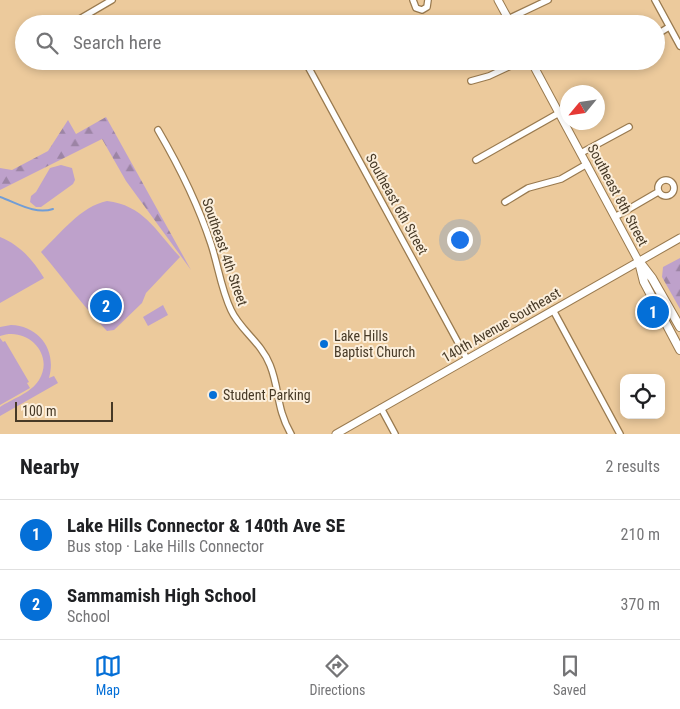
<!DOCTYPE html>
<html lang="en">
<head>
<meta charset="utf-8">
<style>
  :root { --surface:#fff; --page:#f6f6f6; --text:#202124; --muted:#757577; --line:#e0e0e0; --accent:#046fd7 }
  body { margin:0; font-family:"Roboto Condensed",sans-serif; background:var(--page); color:var(--text) }
  .controls { position:absolute; right:15px; bottom:15px; display:grid; overflow:hidden; border-radius:10px; box-shadow:0 2px 8px #0003 }
  .controls button { width:45px; height:45px; display:grid; place-items:center; padding:0; border:0; border-bottom:1px solid var(--line); background:var(--surface); color:var(--text); font:25px sans-serif }
  .compass { position:absolute; left:560px; top:85px; width:45px; height:45px; border-radius:50%; background:var(--surface); box-shadow:0 2px 8px #0003; rotate:241deg }
  .scale { position:absolute; left:15px; bottom:12px; width:98px; box-sizing:border-box; padding-left:5px; border:2px solid #463926; border-top:0; font-size:14px; line-height:18px; white-space:nowrap; color:#463926; -webkit-text-stroke:4px #fcefdc; paint-order:stroke }
  .you { position:absolute; left:459px; top:239px; width:18px; height:18px; margin:-12px; border:4px solid #fff; border-radius:50%; background:#1a73e8; box-shadow:0 0 0 8px #1a73e833 }
  .badge { display:grid; place-items:center; width:32px; height:32px; border-radius:50%; background:var(--accent); color:#fff; font-size:16px; font-weight:700 }
  .pin { position:absolute; translate:-50% -50%; border:2px solid #fff; box-shadow:0 1px 5px #0006 }
  .list { margin:0; padding:0; list-style:none }
  h2 { display:flex; justify-content:space-between; align-items:center; height:65px; margin:0; padding:0 20px; font-size:21px }
  h2 small { font-size:16px; font-weight:400; color:var(--muted) }
  .list li { display:grid; grid-template-columns:32px 1fr auto; gap:15px; align-items:center; box-sizing:border-box; height:70px; padding:0 20px; border-top:1px solid var(--line) }
  .list b { display:block; font-size:19px; white-space:nowrap }
  .list p { margin:0; font-size:16px; white-space:nowrap; color:var(--muted) }
  .list em { font-size:16px; font-style:normal; color:var(--muted) }
  .icon { flex:none; width:28px; height:28px; fill:none; stroke:currentColor; stroke-width:2; stroke-linecap:round; stroke-linejoin:round }
  .map { position:relative; flex:none; width:680px; height:434px; overflow:hidden }
  .search { position:absolute; background:var(--surface); box-shadow:0 2px 8px #0003; left:15px; right:15px; top:15px; height:55px; display:flex; align-items:center; gap:12px; box-sizing:border-box; padding:0 18px; border-radius:28px; color:var(--muted); font-size:19px }
  .sheet { height:205px; background:var(--surface) }
  nav { display:flex; justify-content:space-around; align-items:center; box-sizing:border-box; height:70px; border-top:1px solid var(--line); background:var(--surface); font-size:14px; color:var(--muted) }
  nav a { display:grid; justify-items:center; gap:2px }
  nav .on { color:var(--accent) }
  .map>svg:first-child { display:block }
</style>
</head>
<body>
<div class="map">
<svg width="680" height="434" viewBox="0 0 680 434">
  <defs>
    <pattern id="forest-firs" width="22" height="20" patternUnits="userSpaceOnUse" patternTransform="scale(1.25)"><rect width="22" height="20" fill="#bea1cb"/><path d="M5 1l3.5 6h-7zM16 11l3.5 6h-7z" fill="#9c84a5"/></pattern>
  </defs>
  <rect width="100%" height="100%" fill="#ecca9c"/>
  <path fill="#bea1cb" d="M61,165L72,168L75,180L73,184L41,207H36L30,202L31,196L36,192L50,168Z
    M107,201C143,205 156,231 180,257L146,293L142,303L114,330L107,331C83,306 63,278 41,252C60,234 81,206 107,201Z
    M0,237C20,245 33,260 44,278L0,303Z
    M163,305L168,315L148,326L143,317Z
    M11,325C39,326 57,350 49,378L54,376L58,383L0,416V407C12,399 31,393 39,380C55,354 27,326 0,336V327Z
    M0,338L3,342L5,341L29,382L27,383L30,388L0,405Z"/>
  <path fill="url(#forest-firs)" d="M106,117L191,270L126,181L102,139L0,190V168L12,170L48,151L68,120L76,134Z
    M680,258V309L662,277L663,267Z"/>
  <g fill="none" stroke-linecap="round" stroke-linejoin="round">
    <path stroke="#719dd6" stroke-width="2" d="M0,197C17,203 35,215 53,209"/>
    <g stroke="#997a4f" stroke-width="8">
      <path id="minor" d="M413,0L416,8L422,10L427,7L428,0
        M655,0L680,46
        M508,19L548,0
        M71,24L112,0
        M656,35L669,27
        M305,61L467,359
        M471,81L489,76L521,61
        M158,130C179,166 198,204 211,244C218,265 221,289 231,310C240,330 261,342 270,365C280,390 276,408 291,434
        M581,153L629,127
        M476,160L559,113
        M658 188a8 8 0 1 1 16 0a8 8 0 1 1-16 0Z
        M505,202L528,188L561,179L587,164
        M615,217L658,192
        M553,310L620,434
        M381,408L395,434"/>
    </g>
    <g stroke="#997a4f" stroke-width="9">
      <path id="tertiary" d="M498,0L511,24
        M531,61L639,262
        M336,434L680,238"/>
    </g>
    <g stroke="#997a4f" stroke-width="10">
      <path id="secondary" d="M639,262L644,282L680,350
        M642,265L652,278L680,327"/>
    </g>
    <use href="#minor" stroke="#fff" stroke-width="5.5"/>
    <use href="#tertiary" stroke="#fff" stroke-width="7"/>
    <use href="#secondary" stroke="#fff" stroke-width="8"/>
  </g>
  <g fill="#046fd7" stroke="#fcefdc" stroke-width="2">
    <circle cx="324" cy="344" r="5"/>
    <circle cx="213" cy="395" r="5"/>
  </g>
  <g text-anchor="middle" dominant-baseline="central" stroke-width="4" stroke-linejoin="round" paint-order="stroke">
    <g font-size="14" fill="#463926" stroke="#fcefdc">
      <text transform="translate(618 195) rotate(62)">Southeast 8th Street</text>
      <text transform="translate(397 204) rotate(61)">Southeast 6th Street</text>
      <text transform="translate(225 252) rotate(71)">Southeast 4th Street</text>
      <text transform="translate(501 325) rotate(-30)">140th Avenue Southeast</text>
    </g>
    <g font-size="14" fill="#463926" stroke="#fcefdc" text-anchor="start">
      <text x="334" y="336">Lake Hills<tspan x="334" dy="16">Baptist Church</tspan></text>
      <text x="223" y="395">Student Parking</text>
    </g>
  </g>
</svg>
<div class="controls">
<button><svg class="icon" aria-label="locate" viewBox="0 0 24 24"><circle cx="12" cy="12" r="6"/><path d="M12 2v4M12 18v4M2 12h4M18 12h4"/></svg></button>
</div>
<svg class="compass" viewBox="-18 -18 36 36"><path d="M0-13l5 13h-10z" fill="#e53935"/><path d="M0 13l5-13h-10z" fill="#757577"/></svg>
<div class="scale">100 m</div>
<div class="you"></div>
<div class="pin badge" style="left:653px;top:312px">1</div>
<div class="pin badge" style="left:106px;top:306px">2</div>
<div class="search"><svg class="icon" aria-label="search" viewBox="0 0 24 24"><circle cx="10" cy="10" r="6"/><path d="M15 15l6 6"/></svg>Search here</div>
</div>
<section class="sheet">
<h2>Nearby<small>2 results</small></h2>
<ul class="list">
<li><span class="badge">1</span><div><b>Lake Hills Connector &amp; 140th Ave SE</b><p>Bus stop · Lake Hills Connector</p></div><em>210 m</em></li>
<li><span class="badge">2</span><div><b>Sammamish High School</b><p>School</p></div><em>370 m</em></li>
</ul>
</section>
<nav>
<a class="on"><svg class="icon" aria-label="map" viewBox="0 0 24 24"><path d="M3 6l6-2 6 2 6-2v14l-6 2-6-2-6 2zM9 4v14M15 6v14"/></svg>Map</a>
<a><svg class="icon" aria-label="directions" viewBox="0 0 24 24"><path d="M12 3l9 9-9 9-9-9zM9 14v-3h6M13 9l2 2-2 2"/></svg>Directions</a>
<a><svg class="icon" aria-label="saved" viewBox="0 0 24 24"><path d="M7 4h10v16l-5-4-5 4z"/></svg>Saved</a>
</nav>
</body>
</html>
